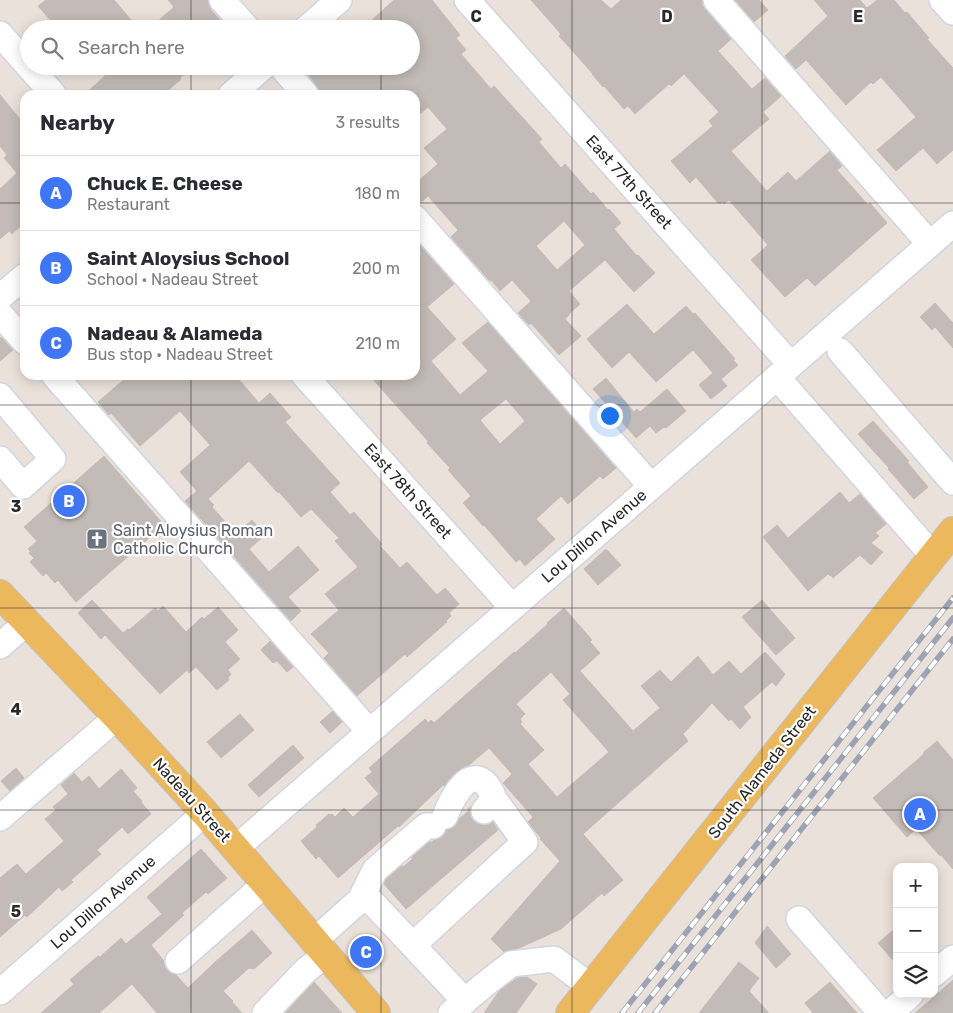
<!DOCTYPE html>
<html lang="en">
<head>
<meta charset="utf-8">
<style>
  :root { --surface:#fff; --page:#f2f2f3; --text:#2b2b33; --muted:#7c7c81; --line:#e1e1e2; --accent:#3e76f3 }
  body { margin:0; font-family:Rubik,sans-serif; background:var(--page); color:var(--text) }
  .controls { position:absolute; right:15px; bottom:15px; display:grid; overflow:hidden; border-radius:10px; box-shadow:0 2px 12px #0003 }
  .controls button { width:45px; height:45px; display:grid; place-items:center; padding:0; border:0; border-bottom:1px solid var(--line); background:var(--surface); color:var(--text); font:25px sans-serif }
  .you { position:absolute; left:609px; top:415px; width:18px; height:18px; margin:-12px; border:4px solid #fff; border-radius:50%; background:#1a73e8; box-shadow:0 0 0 8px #1a73e833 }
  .badge { display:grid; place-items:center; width:32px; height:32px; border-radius:50%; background:var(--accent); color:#fff; font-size:16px; font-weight:700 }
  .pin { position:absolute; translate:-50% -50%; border:2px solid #fff; box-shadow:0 1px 5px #0006 }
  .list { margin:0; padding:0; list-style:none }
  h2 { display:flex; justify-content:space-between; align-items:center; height:65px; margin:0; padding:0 20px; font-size:21px }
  h2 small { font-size:16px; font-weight:400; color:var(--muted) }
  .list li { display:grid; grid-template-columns:32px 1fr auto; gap:15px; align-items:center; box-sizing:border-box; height:75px; padding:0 20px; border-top:1px solid var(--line) }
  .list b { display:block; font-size:19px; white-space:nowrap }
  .list p { margin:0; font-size:16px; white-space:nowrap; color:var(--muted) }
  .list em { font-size:16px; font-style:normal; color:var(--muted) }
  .icon { flex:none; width:28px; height:28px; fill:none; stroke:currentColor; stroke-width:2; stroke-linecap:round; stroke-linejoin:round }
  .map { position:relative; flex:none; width:953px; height:1013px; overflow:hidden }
  .search { position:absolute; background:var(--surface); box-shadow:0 2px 12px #0003; left:20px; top:20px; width:400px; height:55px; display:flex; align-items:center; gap:12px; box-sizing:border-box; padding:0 18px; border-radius:28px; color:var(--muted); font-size:19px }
  .panel { position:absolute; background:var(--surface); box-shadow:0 2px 12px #0003; left:20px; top:90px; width:400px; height:290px; border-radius:15px }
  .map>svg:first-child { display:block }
</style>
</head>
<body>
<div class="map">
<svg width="953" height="1013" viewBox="0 0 953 1013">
  <rect width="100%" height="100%" fill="#eae1da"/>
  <path fill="#c2bbb7" stroke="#c5bdb4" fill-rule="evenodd" d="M46,0H114L139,29H58L38,6Z
    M168,0H208V3L211,10L228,29H149L174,7Z
    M394,0H432L460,35L456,38L466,50L461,54L491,89L494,86L542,139L539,142L561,168L565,164L591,194L593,192L608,210L609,209L621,223L614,229L637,256L638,255L655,273L634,292L605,260L569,291L580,304L569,314V315L565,319L581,336L559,355L531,323L529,325L518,313L531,301L512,280L500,291L491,280L490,281L451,237L458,230L428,196L419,204H415V184L438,164L424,148L447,129L428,107L415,118V95H320V92L317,86L302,66H411V29H362ZM564,221L585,245L557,270L536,246Z
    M531,0H601L611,9L621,0H702V3L705,9L731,39L718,51L752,89L765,78L781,96L763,112L769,119L731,151L767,191L788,172L796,181L830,151L842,166L837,170L868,205L870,203L887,223L815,286L807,278L785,297L751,260L768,245L729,200L724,204L722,202L720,204L719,202L718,203L696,177L690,183L671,161L713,126L709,121L719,112L684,74L671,86L669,84L635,114L628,106L624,109L604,86L603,87L592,74H593L559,36L561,34Z
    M735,0H759L768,10L754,22Z
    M814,0H860L867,8L877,0H894L905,13L907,12L929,38L927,39L953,68V150L937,164L923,148L896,171L877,150L916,117L881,77L873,84L871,82L846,105L806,60L796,69L787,59L785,56L828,16Z
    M98,66H193L180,78L181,79L163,95H84L106,75Z
    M0,95L25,125V222L12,234L9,231L0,239V189L17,173L4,158L7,155L0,146Z
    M415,240L454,284L427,307L456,339L431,361L460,395L488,371L462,343L488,322L616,468L603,479L600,476L568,504L561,496L536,519L555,539L525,566L520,559L516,562L484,525L483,526L463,503L471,496L448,470L450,468L427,443L428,441L369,375H415ZM506,399L525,421L500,444L480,420Z
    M935,303L953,323V348L935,327L932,330L920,317Z
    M627,304L654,334L686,306L693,314L695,313L735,359L733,360L738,365L721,379L727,386L711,399L699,385L713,373L693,350L656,382L629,352L612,368L587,339Z
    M1,337L13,350L0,361V338Z
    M129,375H235L259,403L270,393L291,417L285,422L340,483L330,492L350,515L354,512L382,544L380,546L400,568L407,562L437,595L445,588L459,604L449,613L451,616L446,621L447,622L407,657L405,654L357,696L324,658L329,653L311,634L339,610L325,594L358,567L335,541L339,538L311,509L301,517L279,492L278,493L249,461L208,499L214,505L212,507L236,534L252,520L265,535L249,549L269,572L298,546L319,570L288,597L301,611L291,621L185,501L197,491L180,472L210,445L180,411L140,446L111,413L109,415L98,402Z
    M606,378L634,412L637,409L640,412L667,389L686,411L666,428L664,427L656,433L650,426L636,438L593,389Z
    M873,421L909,461L907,462L928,487L914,499L888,469L889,468L858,434Z
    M104,456L164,525L76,602L58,580L55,583L46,573L43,576L30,562L34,558L29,553L31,552L28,549L37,541L24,527Z
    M840,492L849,503L860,494L886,524L875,533L879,536L871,543L883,552L871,565L860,555L833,578L831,575L830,576L828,574L808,591L763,537L777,525L788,538Z
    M606,549L621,565L598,585L584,569Z
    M92,600L123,633L128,629L129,630L155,608L158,611L163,606L186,632L202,617L204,619L218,607L238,630L225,642L240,659L228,670L231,674L228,678L229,680L217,690L196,667L189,673L187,670L160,694L105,635L101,639L78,613Z
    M762,600L795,638L776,655L742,617Z
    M564,608L592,640L590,642L600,653L580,671L633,731L660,708L641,686L660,670L671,682L698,656L713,675L729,661L741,674L765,652L785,674L776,686L772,682L743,707L751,717L740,729L731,719L729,721L712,703L683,734L688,741L583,834L623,880L604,896L602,893L561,929L517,949L504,952L491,939L560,861L540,839L541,838L528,822L533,817L503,783L512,774L489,748L469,765L464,767L455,773L444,786L443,785L399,827L398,826L338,878L319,856L316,859L301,841L317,827L316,825L329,814L331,815L332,814L335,817L344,808L353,817L379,794L365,778L372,772L369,768L425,719L428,723L431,720L434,723L514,652L515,653L548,624L547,623ZM551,672L570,694L563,700L609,752L557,797L528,764L544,750L520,724L522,722L520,719L525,714L516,704Z
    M270,641L293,667L287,672L277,661L273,663L261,650Z
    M333,711L342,722L330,733L320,722Z
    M240,714L254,730L221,758L207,742Z
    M937,741L953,760V869L941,855L940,856L916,829L907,837L873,798L924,754L923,753Z
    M293,745L304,758L259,797L248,785Z
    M16,768L24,778L10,791L1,781Z
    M121,769L137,788L133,791L142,801L141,802L151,814L128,834L122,827L97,850L101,854L71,880L73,882L62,891L59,887L27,917L25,915L0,937V878L17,864L26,874L64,841L45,819L56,810L53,807L68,794L61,785L74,773L82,782L89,776L99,789Z
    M470,810L471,816L475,822L482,825H488L493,822L498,830L406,909L384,884L385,883L434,840L441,838L445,834L446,830L454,827L460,818Z
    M201,849L227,878L208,894L206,892L182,913L184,915L151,945L164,961V964L167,970L173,974L176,975L188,988L214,963L252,930L272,953L254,969L249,968L223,991L233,1001L232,1002L242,1013H157L132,984L99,1013H41L74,984L70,980L98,956L100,957L121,938L126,944L162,914L147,897Z
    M767,926L791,954L776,968L755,943Z
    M897,927V965L878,943Z
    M739,962L759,978L749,991L769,1013H699Z
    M527,977L537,984L516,1013H484L500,990L517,978Z
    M953,980V1013H915L936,995Z
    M314,982L342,1013H285Z
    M830,982L857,1013H813L805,1003Z"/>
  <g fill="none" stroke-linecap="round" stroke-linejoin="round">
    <path stroke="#c3bcb6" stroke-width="25" stroke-dasharray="25 12" stroke-linecap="butt" d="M391,891L484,811"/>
    <g stroke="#cfd5e1" stroke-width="28">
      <path id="minor" d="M222,0L248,29
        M467,0L790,364
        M716,0L930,244
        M942,0L953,12
        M306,29L339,0
        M0,34L54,95
        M281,66L306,95
        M231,95L264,66
        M415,218L651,486
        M0,297L25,276
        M0,314L25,342
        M840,351L953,482
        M54,375L369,731
        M304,375L512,607
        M777,377L933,556
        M0,396L53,459L23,486L0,459
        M0,646L27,622
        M445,816C450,803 466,768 484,782C489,787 492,792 494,799L484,811
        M0,818L117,717
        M236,848L953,224
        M360,900L375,870L426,826H433
        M799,919L881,1013
        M314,941L360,900L372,902L465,1001
        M413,945L525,842L494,799
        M178,961L265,884
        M934,974L953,958
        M0,992L205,813
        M265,1013L306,970L326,955
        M451,1013L484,985L511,964L554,959L591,987
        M890,1013L911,994"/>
    </g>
    <g stroke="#c3c3c3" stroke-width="30">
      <path id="major" d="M0,594L117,717L205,813L376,1013
        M570,1013L953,531"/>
    </g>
    <use href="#minor" stroke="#fff" stroke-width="25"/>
    <use href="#major" stroke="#ebb85e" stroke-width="28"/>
    <g stroke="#9da3b2" stroke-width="5.5">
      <path id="rail" d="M622,1013L953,598
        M638,1013L953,618
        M655,1013L953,639"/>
    </g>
    <use href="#rail" stroke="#fff" stroke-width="4" stroke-dasharray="11" stroke-linecap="butt"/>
  </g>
  <path fill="none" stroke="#282828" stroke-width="1" stroke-opacity="0.55" d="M191,0V29M381,0V29M572,0V1013M762,0V1013M191,66V95M381,66V95M0,203H25M415,203H953M191,375V1013M381,375V1013M0,405H953M0,608H953M0,810H953"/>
  <defs>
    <g id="church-square" transform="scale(1.125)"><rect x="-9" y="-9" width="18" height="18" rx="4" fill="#6b7280" stroke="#fff"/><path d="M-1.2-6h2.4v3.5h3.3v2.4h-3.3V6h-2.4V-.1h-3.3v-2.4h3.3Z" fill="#fff"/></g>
  </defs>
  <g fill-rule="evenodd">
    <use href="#church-square" x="97" y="539"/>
  </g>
  <g text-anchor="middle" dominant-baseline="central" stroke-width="4.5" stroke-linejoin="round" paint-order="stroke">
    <g font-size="16" fill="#282828" stroke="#fff">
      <text transform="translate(629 182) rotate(48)">East 77th Street</text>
      <text transform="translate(408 491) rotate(48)">East 78th Street</text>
      <text transform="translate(594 536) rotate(-41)">Lou Dillon Avenue</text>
      <text transform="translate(762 772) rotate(-52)">South Alameda Street</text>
      <text transform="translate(192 800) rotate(48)">Nadeau Street</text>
      <text transform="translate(103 902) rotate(-41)">Lou Dillon Avenue</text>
    </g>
    <g font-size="16" fill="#5b616d" stroke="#fff" text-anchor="start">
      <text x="113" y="530">Saint Aloysius Roman<tspan x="113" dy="18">Catholic Church</tspan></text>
    </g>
  </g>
  <g font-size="16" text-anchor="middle" font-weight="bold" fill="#282828" stroke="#fff" stroke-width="4.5" stroke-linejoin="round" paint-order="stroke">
    <text x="476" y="22">C</text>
    <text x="667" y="22">D</text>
    <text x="858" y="22">E</text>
    <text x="16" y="512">3</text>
    <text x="16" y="715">4</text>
    <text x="16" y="917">5</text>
  </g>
</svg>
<div class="controls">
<button>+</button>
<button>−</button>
<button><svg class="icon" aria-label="layers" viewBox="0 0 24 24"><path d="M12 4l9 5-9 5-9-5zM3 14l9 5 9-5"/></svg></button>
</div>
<div class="you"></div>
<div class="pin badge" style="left:920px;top:814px">A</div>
<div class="pin badge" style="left:69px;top:501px">B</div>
<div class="pin badge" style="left:366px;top:952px">C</div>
<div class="search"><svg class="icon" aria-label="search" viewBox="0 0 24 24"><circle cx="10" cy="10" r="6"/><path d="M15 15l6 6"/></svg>Search here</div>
<section class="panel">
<h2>Nearby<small>3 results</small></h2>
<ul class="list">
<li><span class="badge">A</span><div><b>Chuck E. Cheese</b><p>Restaurant</p></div><em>180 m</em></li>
<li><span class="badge">B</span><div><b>Saint Aloysius School</b><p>School · Nadeau Street</p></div><em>200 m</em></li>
<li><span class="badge">C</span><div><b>Nadeau &amp; Alameda</b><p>Bus stop · Nadeau Street</p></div><em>210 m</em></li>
</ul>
</section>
</div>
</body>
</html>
